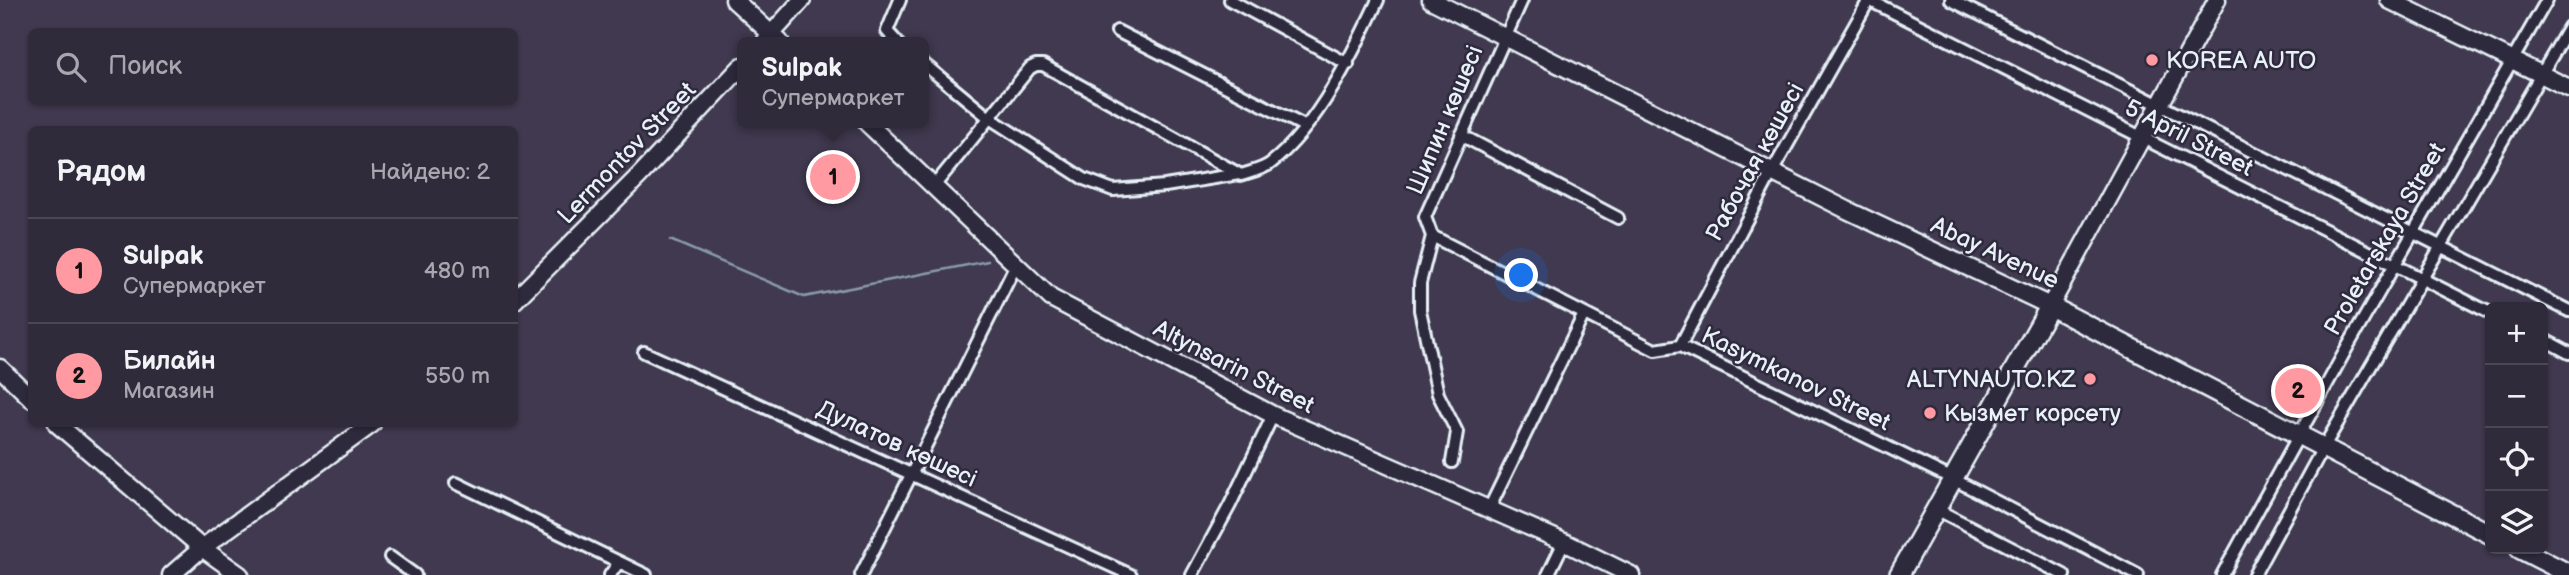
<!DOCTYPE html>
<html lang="ru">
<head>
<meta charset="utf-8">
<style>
  :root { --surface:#302b3b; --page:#383342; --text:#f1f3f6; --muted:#a8a7af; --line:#4b4755; --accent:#ff9aa2 }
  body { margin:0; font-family:"Balsamiq Sans",sans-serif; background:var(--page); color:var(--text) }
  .controls { position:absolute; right:21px; bottom:21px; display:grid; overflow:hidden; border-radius:10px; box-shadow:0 2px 5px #0004 }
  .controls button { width:63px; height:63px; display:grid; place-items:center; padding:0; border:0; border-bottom:2px solid var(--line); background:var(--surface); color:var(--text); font:35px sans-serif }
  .you { position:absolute; left:1522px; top:276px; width:24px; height:24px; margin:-18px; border:5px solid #fff; border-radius:50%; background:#1a73e8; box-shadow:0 0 0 10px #1a73e833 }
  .badge { display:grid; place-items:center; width:46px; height:46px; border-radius:50%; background:var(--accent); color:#111; font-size:23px; font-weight:700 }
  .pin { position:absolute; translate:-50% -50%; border:4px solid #fff; box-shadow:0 2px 7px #0006 }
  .popup { position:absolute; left:737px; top:37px; width:192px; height:91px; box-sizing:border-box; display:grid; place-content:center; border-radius:10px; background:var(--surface); filter:drop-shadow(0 2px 5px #0005); font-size:23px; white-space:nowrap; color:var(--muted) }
  .popup b { font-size:26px; color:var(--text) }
  .popup::after { content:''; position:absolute; left:50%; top:100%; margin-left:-14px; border:14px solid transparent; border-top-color:var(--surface) }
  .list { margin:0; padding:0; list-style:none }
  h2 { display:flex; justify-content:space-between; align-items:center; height:91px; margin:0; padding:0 28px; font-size:30px }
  h2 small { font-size:23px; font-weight:400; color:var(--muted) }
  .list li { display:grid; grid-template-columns:46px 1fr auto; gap:21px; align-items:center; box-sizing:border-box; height:105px; padding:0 28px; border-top:2px solid var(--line) }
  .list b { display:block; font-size:26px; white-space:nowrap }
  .list p { margin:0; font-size:23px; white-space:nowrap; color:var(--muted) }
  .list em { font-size:23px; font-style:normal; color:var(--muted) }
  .icon { flex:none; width:38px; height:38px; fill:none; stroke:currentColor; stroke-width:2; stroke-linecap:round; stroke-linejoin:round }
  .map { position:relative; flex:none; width:2569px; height:575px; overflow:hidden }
  .search { position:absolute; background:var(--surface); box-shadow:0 2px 5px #0004; left:28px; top:28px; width:490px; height:77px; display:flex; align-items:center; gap:18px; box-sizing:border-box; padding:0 24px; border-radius:10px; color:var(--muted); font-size:26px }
  .panel { position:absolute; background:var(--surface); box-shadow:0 2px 5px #0004; left:28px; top:126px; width:490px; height:301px; border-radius:10px }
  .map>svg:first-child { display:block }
</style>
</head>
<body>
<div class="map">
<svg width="2569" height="575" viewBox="0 0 2569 575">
  <rect width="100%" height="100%" fill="#40394f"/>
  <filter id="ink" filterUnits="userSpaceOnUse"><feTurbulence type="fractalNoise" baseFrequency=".0143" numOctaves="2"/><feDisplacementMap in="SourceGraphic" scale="14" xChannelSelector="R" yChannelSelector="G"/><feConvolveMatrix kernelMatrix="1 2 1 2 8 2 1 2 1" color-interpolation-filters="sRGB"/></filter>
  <g filter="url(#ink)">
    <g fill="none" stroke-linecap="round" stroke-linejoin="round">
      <path stroke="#8a9bab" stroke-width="2.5" d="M670,240L804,297L988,261"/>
      <g stroke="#e8f1f8" stroke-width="16">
        <path id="street" d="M1230,0L1348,64
          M1869,0L2490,313
          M1951,0L2569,311
          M1117,31L1306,127
          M897,42L887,31L900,0
          M924,64L988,117L1084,179L1113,190L1165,186L1239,174
          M1461,135L1618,218
          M934,186L1030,68L1036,65H1043L1241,175C1250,172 1264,169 1271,163C1318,126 1353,53 1378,0
          M1432,236L1655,350L1680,346L1953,479L2138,575
          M2543,339L2569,353
          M1680,346L1772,172L1869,0
          M644,352L1131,575
          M1452,462L1457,432L1438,394L1420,310V283L1432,236L1425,217L1522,0
          M456,483L646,575
          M1489,509L1584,314
          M1936,509L2064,575
          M390,557L415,575
          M610,575L619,562
          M861,575L1016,265
          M1192,575L1230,505L1273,415
          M1548,575L1564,542
          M2222,575L2348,346L2547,0
          M2254,575L2323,448L2569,27"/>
      </g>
      <g stroke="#e8f1f8" stroke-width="21">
        <path id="secondary" d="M734,0L780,42
          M1431,0L1847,210L2050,306L2217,0
          M2389,0L2569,88
          M766,40L802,0
          M867,123L1051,298L1273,415L1564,542L1631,575
          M514,301L639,176L742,66
          M0,368L32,399
          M57,424L202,548L240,575
          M171,575L202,548L372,424"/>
      </g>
      <g stroke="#e8f1f8" stroke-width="23">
        <path id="primary" d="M2520,549L2569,574
          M1899,575L2050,306L2490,534"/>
      </g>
      <use href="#street" stroke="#2f2a3d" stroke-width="10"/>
      <use href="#secondary" stroke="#2f2a3d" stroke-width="16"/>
      <use href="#primary" stroke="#2f2a3d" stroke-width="18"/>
    </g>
  </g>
  <g fill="#ff9aa2" stroke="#2f2a3d" stroke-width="2.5">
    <circle cx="2152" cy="60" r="7"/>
    <circle cx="2090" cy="379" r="7"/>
    <circle cx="1930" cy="413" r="7"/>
  </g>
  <g text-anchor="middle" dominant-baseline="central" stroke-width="5" stroke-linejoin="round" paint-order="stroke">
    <g font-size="24" fill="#e8f1f8" stroke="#2f2a3d" text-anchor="start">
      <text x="2166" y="60">KOREA AUTO</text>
      <text x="2076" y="379" text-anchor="end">ALTYNAUTO.KZ</text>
      <text x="1944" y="413">Кызмет корсету</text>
    </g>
    <g font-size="24" fill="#e8f1f8" stroke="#2f2a3d">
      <text transform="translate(1445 120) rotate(-67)">Шипин көшесі</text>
      <text transform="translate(2189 138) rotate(27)">5 April Street</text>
      <text transform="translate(627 153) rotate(-46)">Lermontov Street</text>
      <text transform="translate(1755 162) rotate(-61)">Рабочая көшесі</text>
      <text transform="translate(2385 239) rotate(-60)">Proletarskaya Street</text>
      <text transform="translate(1995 253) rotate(25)">Abay Avenue</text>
      <text transform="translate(1234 367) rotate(27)">Altynsarin Street</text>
      <text transform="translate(1796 379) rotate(26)">Kasymkanov Street</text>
      <text transform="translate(897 444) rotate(25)">Дулатов көшесі</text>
    </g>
  </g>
</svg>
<div class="controls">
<button>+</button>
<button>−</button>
<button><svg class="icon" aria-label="locate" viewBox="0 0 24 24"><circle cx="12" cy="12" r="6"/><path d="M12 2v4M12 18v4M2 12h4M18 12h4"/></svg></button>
<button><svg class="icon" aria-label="layers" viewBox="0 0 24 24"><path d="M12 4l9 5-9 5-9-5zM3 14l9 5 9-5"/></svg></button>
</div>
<div class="you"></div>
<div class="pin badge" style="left:833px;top:177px">1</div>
<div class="popup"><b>Sulpak</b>Супермаркет</div>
<div class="pin badge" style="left:2298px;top:391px">2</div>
<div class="search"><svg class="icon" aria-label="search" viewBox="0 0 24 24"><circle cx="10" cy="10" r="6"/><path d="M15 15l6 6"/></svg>Поиск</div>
<section class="panel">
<h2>Рядом<small>Найдено: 2</small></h2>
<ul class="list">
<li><span class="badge">1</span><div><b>Sulpak</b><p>Супермаркет</p></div><em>480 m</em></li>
<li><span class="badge">2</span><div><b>Билайн</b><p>Магазин</p></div><em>550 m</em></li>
</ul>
</section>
</div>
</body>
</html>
